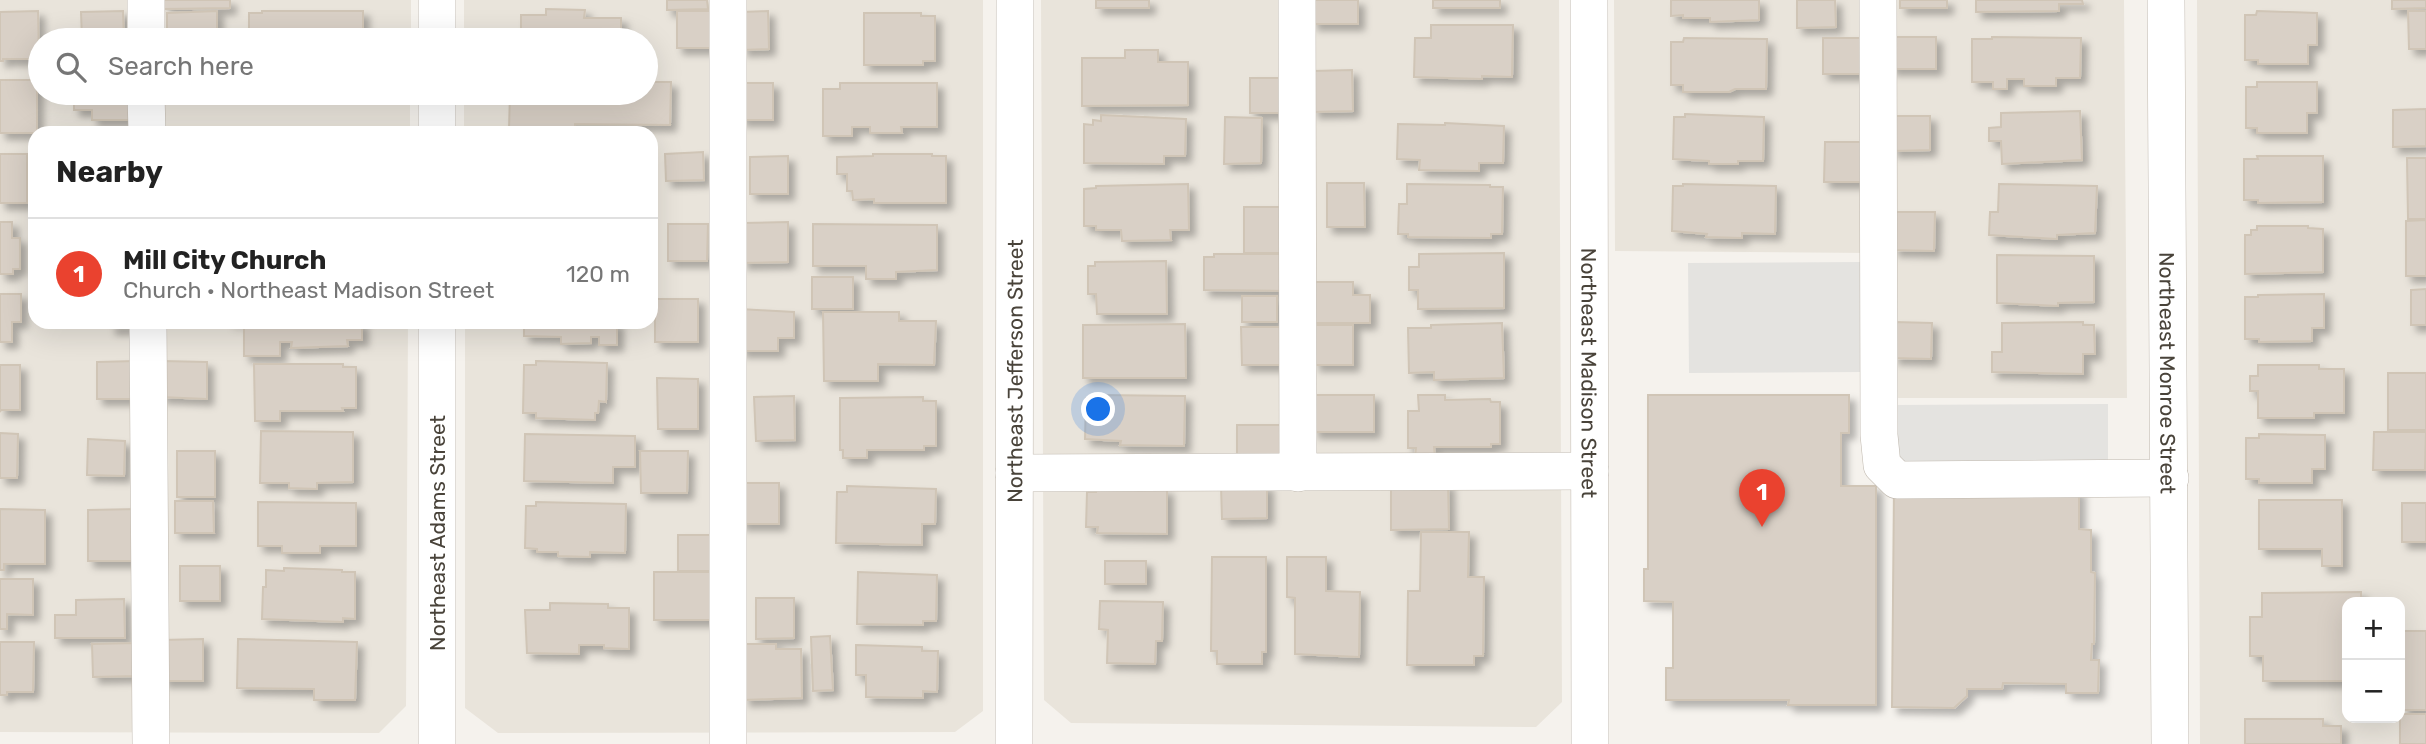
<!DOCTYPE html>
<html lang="en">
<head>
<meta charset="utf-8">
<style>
  :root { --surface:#fff; --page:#f2f2f2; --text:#222; --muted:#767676; --line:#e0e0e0; --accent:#ea422f }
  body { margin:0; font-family:Rubik,sans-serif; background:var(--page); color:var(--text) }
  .controls { position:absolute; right:21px; bottom:21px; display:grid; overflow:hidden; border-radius:14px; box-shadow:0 7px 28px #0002 }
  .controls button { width:63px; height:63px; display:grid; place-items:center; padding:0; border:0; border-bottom:2px solid var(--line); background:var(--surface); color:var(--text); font:35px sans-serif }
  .you { position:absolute; left:1099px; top:410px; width:24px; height:24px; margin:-18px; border:5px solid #fff; border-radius:50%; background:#1a73e8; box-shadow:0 0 0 10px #1a73e833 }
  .badge { display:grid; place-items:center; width:46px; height:46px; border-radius:50%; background:var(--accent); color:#fff; font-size:23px; font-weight:700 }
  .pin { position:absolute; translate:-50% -58px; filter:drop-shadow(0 2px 4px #0008) }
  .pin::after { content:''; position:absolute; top:37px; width:24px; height:21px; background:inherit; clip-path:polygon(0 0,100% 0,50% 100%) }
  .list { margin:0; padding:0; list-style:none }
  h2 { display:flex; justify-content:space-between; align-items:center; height:91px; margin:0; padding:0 28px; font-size:30px }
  h2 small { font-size:23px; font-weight:400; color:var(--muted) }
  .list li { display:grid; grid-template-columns:46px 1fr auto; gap:21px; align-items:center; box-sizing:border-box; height:112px; padding:0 28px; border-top:2px solid var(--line) }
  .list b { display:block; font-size:26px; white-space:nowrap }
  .list p { margin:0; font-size:23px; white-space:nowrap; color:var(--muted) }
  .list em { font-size:23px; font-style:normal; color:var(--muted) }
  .icon { flex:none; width:38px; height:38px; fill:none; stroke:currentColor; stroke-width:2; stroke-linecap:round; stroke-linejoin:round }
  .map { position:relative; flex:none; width:2426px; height:744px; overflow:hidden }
  .search { position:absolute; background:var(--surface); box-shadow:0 7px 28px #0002; left:28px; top:28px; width:630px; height:77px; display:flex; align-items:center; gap:18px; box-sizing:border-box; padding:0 24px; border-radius:38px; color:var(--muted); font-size:26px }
  .panel { position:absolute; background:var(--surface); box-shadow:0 7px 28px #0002; left:28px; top:126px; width:630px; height:203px; border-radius:21px }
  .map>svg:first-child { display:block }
</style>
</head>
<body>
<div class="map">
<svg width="2426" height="744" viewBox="0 0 2426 744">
  <defs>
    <filter id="shadow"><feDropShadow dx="6" dy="6" stdDeviation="3.5" flood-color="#0004"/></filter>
  </defs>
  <rect width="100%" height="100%" fill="#f5f2ed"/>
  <path fill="#e9e4db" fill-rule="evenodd" d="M0,0H411V40H40V93H410V133H35V322H408L406,706L379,733L0,732Z
    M464,0H983V711L955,732L498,733L465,708V322H651V133H464V93H646V40H464Z
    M1041,0H1559L1562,702L1536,727L1071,723L1044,700Z
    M1614,0H2124L2127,398H1871L1870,253L1615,251Z
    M2197,0H2426V744H2200ZM2347,602H2400V718H2347Z"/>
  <path fill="#e4e3e0" d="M1861,262L1862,372L1689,373L1688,263Z
    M2108,404V461L1893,462V405Z"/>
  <path fill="#d9d0c6" stroke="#d0c5b6" stroke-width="2" filter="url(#shadow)" d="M164,0H230V8L164,9Z
    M667,0H707L708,9L667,10Z
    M1096,0H1149V8H1096Z
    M1312,0H1358V24H1312Z
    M1433,0H1500V8H1433Z
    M1671,0H1759V20L1710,22V18H1683V15L1671,16Z
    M1797,0H1835L1836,27L1797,28Z
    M1900,0H1947V8H1900Z
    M1976,0H2082L2083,4H2059V11L1976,12Z
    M2392,0H2426V8L2392,9Z
    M546,9L585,10L584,18H621V40H521V15H546Z
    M38,11L39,59H3V61H0V12Z
    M123,11L124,40H82L81,12Z
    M217,11V40H167V13Z
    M262,11H363V40H249V13H262Z
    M677,11H716V48H677Z
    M768,11L769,49L742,50L741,12Z
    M2257,11L2317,13V45H2308V64H2258V60H2245V15H2256Z
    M2408,11H2426V49H2409Z
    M864,13H921V16H935V61H923V65H864Z
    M1431,25H1513L1512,77L1482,76V79L1414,77L1415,38H1431Z
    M1890,37H1936V69H1890Z
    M1992,37L2081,38L2080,78H2056V86H2024V79H2007V89H1993V82H1972V39H1992Z
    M1684,38L1767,39L1766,89H1735L1729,92H1683V85H1671V42H1683Z
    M1823,38H1867V74H1823Z
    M1125,50H1158V62H1188V105L1082,106V58H1125Z
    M1352,70L1353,111L1313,112L1312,71Z
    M1250,78H1290L1291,113H1250Z
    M0,80H37V133H0Z
    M646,82H671L670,125L575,124V133H548V129H509L510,93H646Z
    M2257,82H2317V113H2307V133H2257V128H2246V87H2257Z
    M740,83H773V120H740Z
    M840,83H937V127H901L902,133H870V127H852V136H823V89H840Z
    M74,93H137V120H92V110H74Z
    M2426,109V146L2393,147V110Z
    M2080,111L2082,160L2002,164L2001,141H1989V128L2001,127V113Z
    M1685,114L1764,117L1763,161H1738V164H1709V161L1673,159L1674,117H1685Z
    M1101,115L1186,119L1185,156H1164V164L1084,163V124L1093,125V120L1101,121Z
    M1892,116H1930V150L1892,151Z
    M1225,117L1262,118L1261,163L1224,164Z
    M1445,123L1504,126L1503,163H1479V171L1419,170L1420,160L1397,159L1398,124L1445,125Z
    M1825,142H1871V182H1824Z
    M703,152L704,180L666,181L665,154Z
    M0,154H27V203H0Z
    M873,154H932V156H946V203H874V199L853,200L852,191H847V174H837V157L873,156Z
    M788,156V194H750V157Z
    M2257,156H2323V202L2258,203V200H2244V159H2258Z
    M2407,158H2426V219H2408Z
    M1327,183H1364L1365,227H1327Z
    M1188,184L1189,230H1170L1171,240L1122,241L1121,230H1096V226H1084V189L1096,188V186Z
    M1407,184L1490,185V187H1503L1502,234H1491V238L1408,237V234H1398L1399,204H1407Z
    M1683,184L1776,186L1775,234L1742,233V238L1706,237L1707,234L1672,231L1673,186H1683Z
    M1999,184L2097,186L2095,233L2057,235V239L1989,235L1990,212H1998Z
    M1244,207H1288L1289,253H1244Z
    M1893,212H1935L1934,251L1893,250Z
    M2426,220V276H2406V221Z
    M0,222H12V238H20V269H13V274H0Z
    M788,222V262L742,263V223Z
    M668,224H708L707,261H668Z
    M813,224L937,225V270L896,272V279H866V266H813Z
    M2257,226H2308V228L2323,229V272L2245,274V235H2251V230H2257Z
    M1504,253V308L1418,309V290H1409V267H1419V254Z
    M1214,254H1290V291L1204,290V257H1214Z
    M1997,255L2094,256V302L2058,303V306L1997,303Z
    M1166,261L1167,314H1097L1096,294H1088V266H1095V262Z
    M812,277H853V309H812Z
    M1312,282H1353V295H1370V323H1312Z
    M2426,289V325H2411V290Z
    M0,294H21V322H12V342H0Z
    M2324,294V328H2312V341L2259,342V339H2245V297H2258V295Z
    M1242,296H1277V322H1242Z
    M655,299H698V342H655Z
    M740,309L794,312V338H778V351H740Z
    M823,312H899V321H936L934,365L878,364V381H824Z
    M110,322H135V328H110Z
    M227,322H362V340H347L348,346L291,348L292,342H280V356H244V322Z
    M524,322H617V345H599V337H591V343L561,344V337L524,336Z
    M1894,322L1932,323L1931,359L1893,358Z
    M2083,322V325H2094L2095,354H2083V374L1992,372V352H2002V323Z
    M1502,323L1504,378L1434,380V372L1409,373L1408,328H1431V325Z
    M1185,324L1186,378H1083V325Z
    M1314,325H1353V365H1314Z
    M1241,327H1286V365H1242Z
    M136,361L137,399H97V362Z
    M161,361L207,362V399L160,397Z
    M536,361L607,363L606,402L599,401L598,413H595V420L536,418V413H523L524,365H536Z
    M254,364H343V367H356V408H342L343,411H280V421H255Z
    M0,365H20V410H1L0,412Z
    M2258,365H2319V369H2344V413H2314V418H2258V391H2250V376H2258Z
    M2388,373H2426V430H2388Z
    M657,378L698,379V429H658Z
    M1099,395L1185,396L1184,446L1120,445L1121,441L1085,439L1086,398L1099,399Z
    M1313,395H1374V432H1313Z
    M1418,395H1445V400L1490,399L1491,402H1500V444H1491V447H1434L1435,457H1415L1416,448H1408V411H1419Z
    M1648,395H1849V433H1841V486H1876V705H1788L1789,700H1666V668H1673V602L1644,601V569H1648Z
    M794,396L795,440L756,441L754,397Z
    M923,397V401H936V446H924V450H867V458H843V450H840V398Z
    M1237,425H1285V459H1237Z
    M261,431L353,432V482L317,483V489L289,488V483H260Z
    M2374,432H2426L2425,470H2373Z
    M0,433L18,434L17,478H0Z
    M525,434L635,436V467H613V483L524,481Z
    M2259,434L2325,435V469H2312V483H2259V479H2246V438H2259Z
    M88,439L125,441L124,476L87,475Z
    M177,451H215V497H177Z
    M640,451H688L687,493H641Z
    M740,483H779V524H740Z
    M1448,483L1449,529L1391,530V485Z
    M1267,485V518L1222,519L1221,486Z
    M847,486L936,489L935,524H922V545L836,543L837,492H847Z
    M1894,487L2079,489V529L2091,530V572L2095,573L2094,644H2092L2091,660H2099L2098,693H2066V684L2003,683L2002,689H1967V696L1954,708L1892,707Z
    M1096,489H1167V534L1097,533L1098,527H1086L1087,492H1096Z
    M2259,500H2342V566H2322V549H2259Z
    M175,501H213L214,533H175Z
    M258,502L356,503V546H320V553H282V546H258Z
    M536,502L626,504L625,553L590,552V557L558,556V552H537V549L525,548L526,506H536Z
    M2402,503H2426V542H2402Z
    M0,509L45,510V564H4V570H0Z
    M138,509L139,561H88V510Z
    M1421,532H1469L1468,577H1484L1483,656H1474V665H1407L1408,591H1420Z
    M678,535H718V571H678Z
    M1212,557H1266V652H1262V664H1217V651H1211Z
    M1287,557H1326V591L1360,592L1359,657L1295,654V598L1287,597Z
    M1105,561H1146V584H1105Z
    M180,566H220V601H180Z
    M284,568L342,570V572H355V619L343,618V622L262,619L263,587H266V570L284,571Z
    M654,572H716V620H654Z
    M858,572L937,575L936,621H923V625L857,624Z
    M0,579H33V615L7,614V629H0Z
    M2361,592V602H2347V681H2263V656H2250V617H2262V593Z
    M756,598H794V638L756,639Z
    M124,599L125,638H55V615H76V600Z
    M1100,601L1163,602L1162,641H1156L1155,664L1107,663L1108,630L1099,629Z
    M550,603L608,604V608H629V649L604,648V645H579V654L527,653L525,610H550Z
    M2403,631H2426V710H2403Z
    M830,636L833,690L813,691L811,637Z
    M203,639V681H162V640Z
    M238,639L357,642L355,700H314V689L237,688Z
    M0,642H34L33,692H7V695H0Z
    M136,643L137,676L93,677L92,644Z
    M743,644H776V649H801L802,698L744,700Z
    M856,645L922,647V651H938L937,692L923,691V698L866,697V675H856Z
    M2400,714H2426V744H2400Z
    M2245,719H2323V726H2341V744H2245Z"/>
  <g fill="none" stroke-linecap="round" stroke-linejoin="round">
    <g stroke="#c0b9af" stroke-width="38">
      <g id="minor">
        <path d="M146,0V40"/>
        <path d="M1297,0L1298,473"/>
        <path id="s1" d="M1589,0L1590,744"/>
        <path d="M1878,0L1879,435L1882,465L1897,480L2170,478"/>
        <path id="s2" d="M2166,0L2170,744"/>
        <path d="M437,40V0"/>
        <path d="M146,93L147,133"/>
        <path d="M437,93V133"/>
        <path d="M148,322L151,744"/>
        <path d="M437,322V744"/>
        <path d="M1014,473L1590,471"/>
        <path d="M728,744V0"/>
        <path id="s3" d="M1014,744L1015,0"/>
      </g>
    </g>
    <use href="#minor" stroke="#fff" stroke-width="37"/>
  </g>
  <g text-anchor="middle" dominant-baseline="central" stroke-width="7" stroke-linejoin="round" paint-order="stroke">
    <g font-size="21" fill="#49433a" stroke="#fff">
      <text stroke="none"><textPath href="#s3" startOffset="373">Northeast Jefferson Street</textPath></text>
      <text stroke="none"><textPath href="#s1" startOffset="373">Northeast Madison Street</textPath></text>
      <text stroke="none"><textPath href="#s2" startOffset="373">Northeast Monroe Street</textPath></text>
      <text transform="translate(437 533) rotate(-90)">Northeast Adams Street</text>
    </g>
  </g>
</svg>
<div class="controls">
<button>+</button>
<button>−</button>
</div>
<div class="you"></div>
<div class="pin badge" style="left:1762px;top:527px">1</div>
<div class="search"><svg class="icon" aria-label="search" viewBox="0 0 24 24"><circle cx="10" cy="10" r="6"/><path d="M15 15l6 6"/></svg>Search here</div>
<section class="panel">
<h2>Nearby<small></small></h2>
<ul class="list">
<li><span class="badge">1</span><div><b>Mill City Church</b><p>Church · Northeast Madison Street</p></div><em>120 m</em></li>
</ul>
</section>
</div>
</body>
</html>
